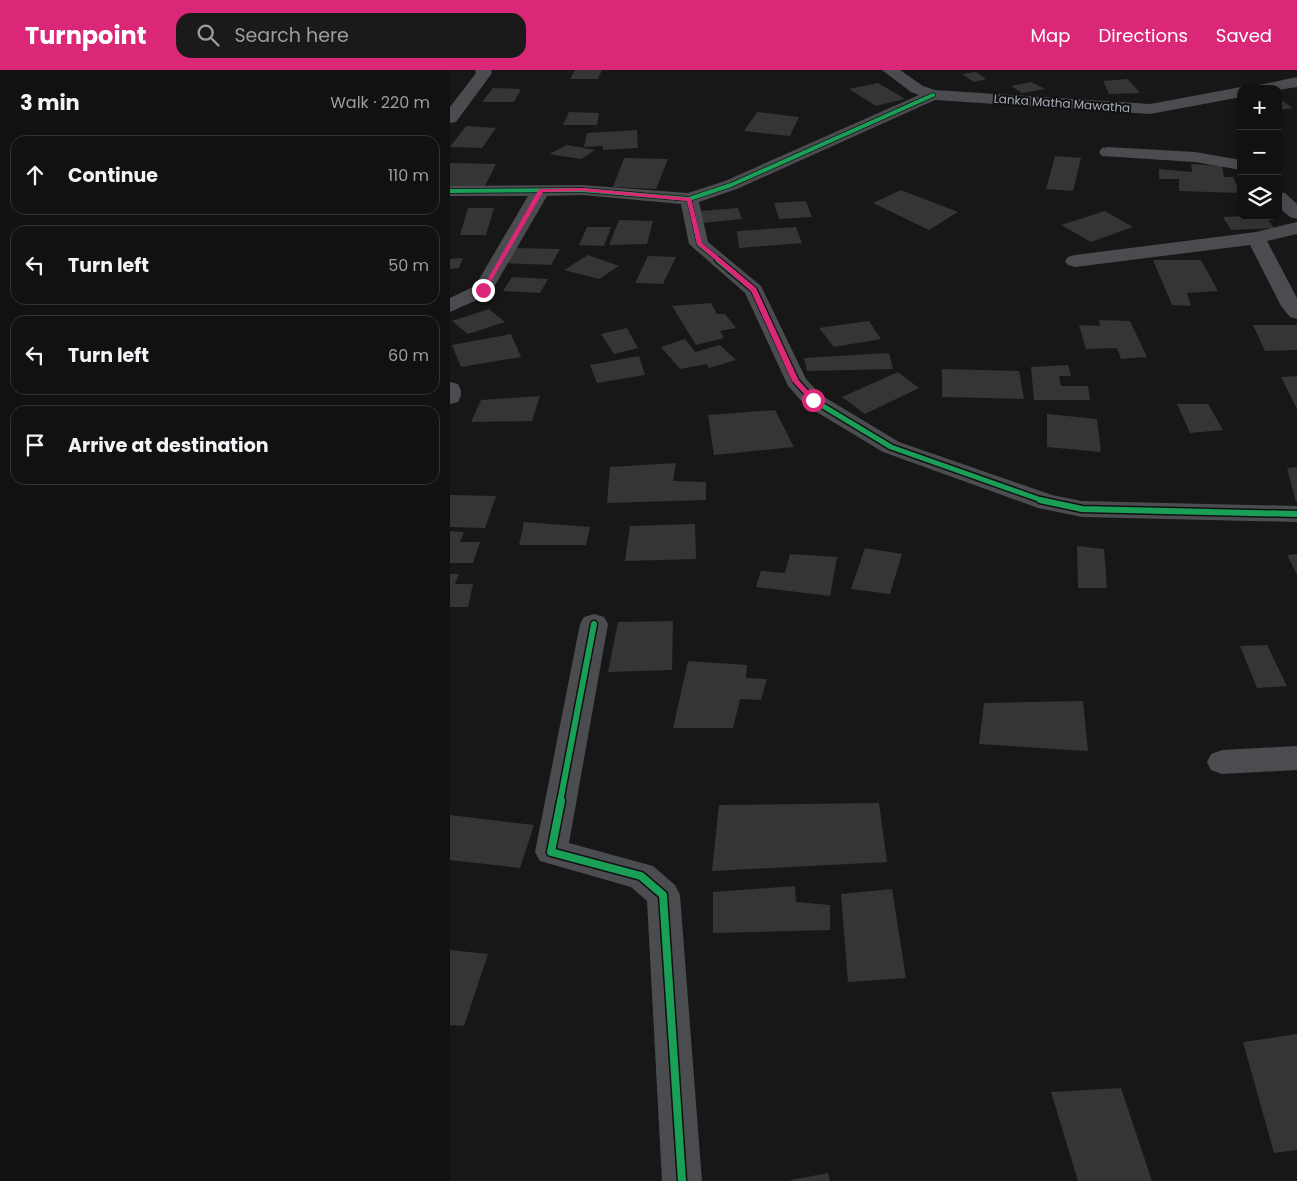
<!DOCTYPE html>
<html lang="en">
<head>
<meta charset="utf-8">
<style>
  :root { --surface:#111; --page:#1a1a1a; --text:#f1f3f6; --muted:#9c9d9f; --line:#303131; --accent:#db2777 }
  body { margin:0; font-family:Poppins,sans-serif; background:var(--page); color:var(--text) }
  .controls { position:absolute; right:15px; top:15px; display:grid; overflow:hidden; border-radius:10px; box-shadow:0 2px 12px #0003 }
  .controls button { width:45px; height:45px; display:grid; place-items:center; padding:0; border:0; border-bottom:1px solid var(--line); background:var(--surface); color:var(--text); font:25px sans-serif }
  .stop { position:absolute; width:15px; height:15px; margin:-11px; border:4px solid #db2777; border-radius:50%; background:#fff }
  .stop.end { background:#db2777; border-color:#fff; box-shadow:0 1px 5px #0008 }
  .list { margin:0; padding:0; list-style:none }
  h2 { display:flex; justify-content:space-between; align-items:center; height:65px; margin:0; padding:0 20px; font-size:21px }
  h2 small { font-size:16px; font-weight:400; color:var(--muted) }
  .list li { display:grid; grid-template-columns:32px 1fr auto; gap:15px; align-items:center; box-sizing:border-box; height:80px; margin:0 10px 10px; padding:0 10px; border:1px solid var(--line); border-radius:15px }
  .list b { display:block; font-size:19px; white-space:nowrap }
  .list em { font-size:16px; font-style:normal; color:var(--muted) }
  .icon { flex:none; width:28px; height:28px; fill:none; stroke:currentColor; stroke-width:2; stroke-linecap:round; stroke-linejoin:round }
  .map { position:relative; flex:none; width:847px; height:1111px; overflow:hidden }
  header { display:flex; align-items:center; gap:30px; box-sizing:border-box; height:70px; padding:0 25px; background:var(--accent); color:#fff }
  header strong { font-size:24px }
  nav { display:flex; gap:28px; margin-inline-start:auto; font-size:18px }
  .search { width:350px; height:45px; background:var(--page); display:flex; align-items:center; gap:12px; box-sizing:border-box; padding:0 18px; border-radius:15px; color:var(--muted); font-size:19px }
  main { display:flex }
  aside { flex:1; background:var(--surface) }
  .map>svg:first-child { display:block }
</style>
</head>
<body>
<header>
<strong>Turnpoint</strong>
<div class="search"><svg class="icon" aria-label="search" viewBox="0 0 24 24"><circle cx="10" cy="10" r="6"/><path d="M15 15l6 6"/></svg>Search here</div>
<nav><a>Map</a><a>Directions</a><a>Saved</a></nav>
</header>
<main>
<aside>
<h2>3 min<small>Walk · 220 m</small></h2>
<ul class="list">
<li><svg class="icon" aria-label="ahead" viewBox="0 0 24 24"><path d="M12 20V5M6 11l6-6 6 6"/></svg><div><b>Continue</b></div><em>110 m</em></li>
<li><svg class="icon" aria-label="left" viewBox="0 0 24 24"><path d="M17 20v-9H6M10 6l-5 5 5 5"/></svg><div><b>Turn left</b></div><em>50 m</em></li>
<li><svg class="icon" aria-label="left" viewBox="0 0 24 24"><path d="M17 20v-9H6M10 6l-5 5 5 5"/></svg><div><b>Turn left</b></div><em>60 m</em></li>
<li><svg class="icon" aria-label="arrive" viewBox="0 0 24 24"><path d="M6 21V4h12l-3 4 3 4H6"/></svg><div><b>Arrive at destination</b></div></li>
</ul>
</aside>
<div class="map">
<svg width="847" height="1111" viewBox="0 0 847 1111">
  <rect width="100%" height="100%" fill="#171717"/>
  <path fill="#353536" d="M125,0H152L148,9H120Z
    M526,2L536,9L524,12L512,4Z
    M678,9L690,23L659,24L653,11Z
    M581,12L595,19L572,23L561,16Z
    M428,13L455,29L426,36L399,19Z
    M43,18L71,19L64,32H32Z
    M828,28L843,38L828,40Z
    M119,42L149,43L147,55H113Z
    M307,42L349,47L340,66L294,61Z
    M16,56L46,58L32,78L0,77Z
    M187,60L188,78L153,80V76L134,77L137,63Z
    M117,75L145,80L131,89L99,84Z
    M605,86L631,88L623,121L596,119Z
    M174,88L218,89L206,119L163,117Z
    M0,93L46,94L34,118H0Z
    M741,94L772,96L774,107H783L790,123L729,121V109H709V99L742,102Z
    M451,120L508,142L479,160L423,133Z
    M356,131L362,147L329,149L324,133Z
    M18,138H44L36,165H10Z
    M288,138L292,149L253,153L250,141Z
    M655,141L683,157L641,172L611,155Z
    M801,146H815L824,158L781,160L773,147Z
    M169,150L203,151L197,174L159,175Z
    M137,157H161L154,176L129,175Z
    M346,157L352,173L289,178L287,161Z
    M64,178L110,179L101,195L55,193Z
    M138,185L169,196L149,209L114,200Z
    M198,186L226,187L213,214L185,213Z
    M13,188L9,198L0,199V189Z
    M703,190H751L768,221L737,223L741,236L722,235Z
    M62,207L98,209L90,223L53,221Z
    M261,233L267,244H275L286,258L270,261L274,268L246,275L222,236Z
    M39,239L55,252L18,264L2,251Z
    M649,250L680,251L697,287L671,289L667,278L636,279L629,255L650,256Z
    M419,251L431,269L384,277L369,258Z
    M803,255H847V280L815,281Z
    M177,258L188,278L164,284L151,264Z
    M61,264L71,287L11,297L2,275Z
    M235,269L245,282L270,275L286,290L259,298L256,294L230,299L211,277Z
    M439,283L443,299L357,301L354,288Z
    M189,286L195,305L147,313L140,295Z
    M618,295L621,306H609L611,316H638L640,330H584L581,297Z
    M492,299L569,301L574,329L492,327Z
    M448,302L469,318L415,344L392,327Z
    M847,306V339L831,307Z
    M90,326L82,351L21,352L31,330Z
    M727,334H758L773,360L740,363Z
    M325,340L344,377L264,385L258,345Z
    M597,344L647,349L651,382L597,377Z
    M226,393L223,411L256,412V430L157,433L160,397Z
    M847,397V431L846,432L837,398Z
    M0,425L46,426L35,458L0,457Z
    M74,452L140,457L136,475H69Z
    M245,454L246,489L175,491L180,456Z
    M0,461L14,462L10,472H30L23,493H0Z
    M627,476L654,479L657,518H628Z
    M415,478L452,484L440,524L401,519Z
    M340,484L387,487L380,526L306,517L311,501L335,503Z
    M847,484V505L837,485Z
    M0,504H9L5,514H23L18,537H0Z
    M223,551L222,600L158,602L168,552Z
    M817,575L837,616L807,618L790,576Z
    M238,591L297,595L296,608L317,609L311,630L290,629L283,658H223Z
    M633,631L638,681L529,674L534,633Z
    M429,733L437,792L262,801L269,735Z
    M0,745L84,755L70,798L0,790Z
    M345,816L346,832L380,835V860L263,863V822Z
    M442,819L456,908L398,912L391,824Z
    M0,880L38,884L14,956L0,955Z
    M847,964V1080L824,1083L793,972Z
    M671,1018L702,1111H628L601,1022Z
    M378,1103L380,1111H341V1110Z"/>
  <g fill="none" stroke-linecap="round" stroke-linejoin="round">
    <path fill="#4b4c50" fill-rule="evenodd" d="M25,0H41L42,3L6,52L0,53V37L26,3Z
      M432,0H450L473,16L485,20L700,34L791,17L797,19H791V27L700,44L485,30L287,119L249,132L258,172L311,216L356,309L371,325L449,372L602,425L632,431L847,436V452L632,447L588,438L433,382L355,335L338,316L295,223L239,174L231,134L132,125L97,126L40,224L0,242V228L25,216L78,126H0V116L132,115L238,123L275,111L469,25L461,22Z
      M847,7V17L828,20V19H802L804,16Z
      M658,77L745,82L791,90V100L745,92L652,86L649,82L652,78Z
      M828,122L835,123L847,134V149L840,147L828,137Z
      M847,152V164L817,171L847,228V249L840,247L831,236L800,175L625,197L618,195L615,191L618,187L625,185L806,162Z
      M0,312L8,314C12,321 12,325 8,332L0,334Z
      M144,544L154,547L158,554L119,773L203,796L225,815L230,825L252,1111H212L197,831L181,817L90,791L85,782L130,554L134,547Z
      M847,676V700L772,704L761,700L757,692L761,684L772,680Z"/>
    <g stroke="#111113" stroke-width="5.5">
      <path id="cycleway-far3" d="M0,121L132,120L239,129L281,115L483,25
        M239,129L249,174L270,191"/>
    </g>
    <g stroke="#111113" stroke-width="8">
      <path id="cycleway-far2" d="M268,190L304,220L346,311L363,330L441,377L594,431"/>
    </g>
    <g stroke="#111113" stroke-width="9">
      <path id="cycleway-far1" d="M590,430L632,439L847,444
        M110,732L144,554"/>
    </g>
    <g stroke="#111113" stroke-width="11">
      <path id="cycleway" d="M111,731L101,782L191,806L213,825L232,1111"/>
    </g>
    <use href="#cycleway-far3" stroke="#1a9f57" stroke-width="4"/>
    <use href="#cycleway-far2" stroke="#1a9f57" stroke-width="5"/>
    <use href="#cycleway-far1" stroke="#1a9f57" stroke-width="6"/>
    <use href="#cycleway" stroke="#1a9f57" stroke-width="8"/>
  </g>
  <path fill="#db2777" d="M132,118L241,128L252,173L306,218L349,311L365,328V331H361L342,311L301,221L247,174L237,131L132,121L93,122L36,220L31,221L89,119Z"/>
  <g text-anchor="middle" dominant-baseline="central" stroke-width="4" stroke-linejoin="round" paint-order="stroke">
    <g font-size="12" fill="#a8adb8" stroke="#111113">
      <text transform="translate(612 33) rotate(4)">Lanka Matha Mawatha</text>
    </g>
  </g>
</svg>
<div class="controls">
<button>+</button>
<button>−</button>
<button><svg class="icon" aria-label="layers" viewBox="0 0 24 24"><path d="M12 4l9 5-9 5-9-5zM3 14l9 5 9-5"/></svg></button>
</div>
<div class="stop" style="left:363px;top:330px"></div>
<div class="stop end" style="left:33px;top:220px"></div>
</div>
</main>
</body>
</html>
